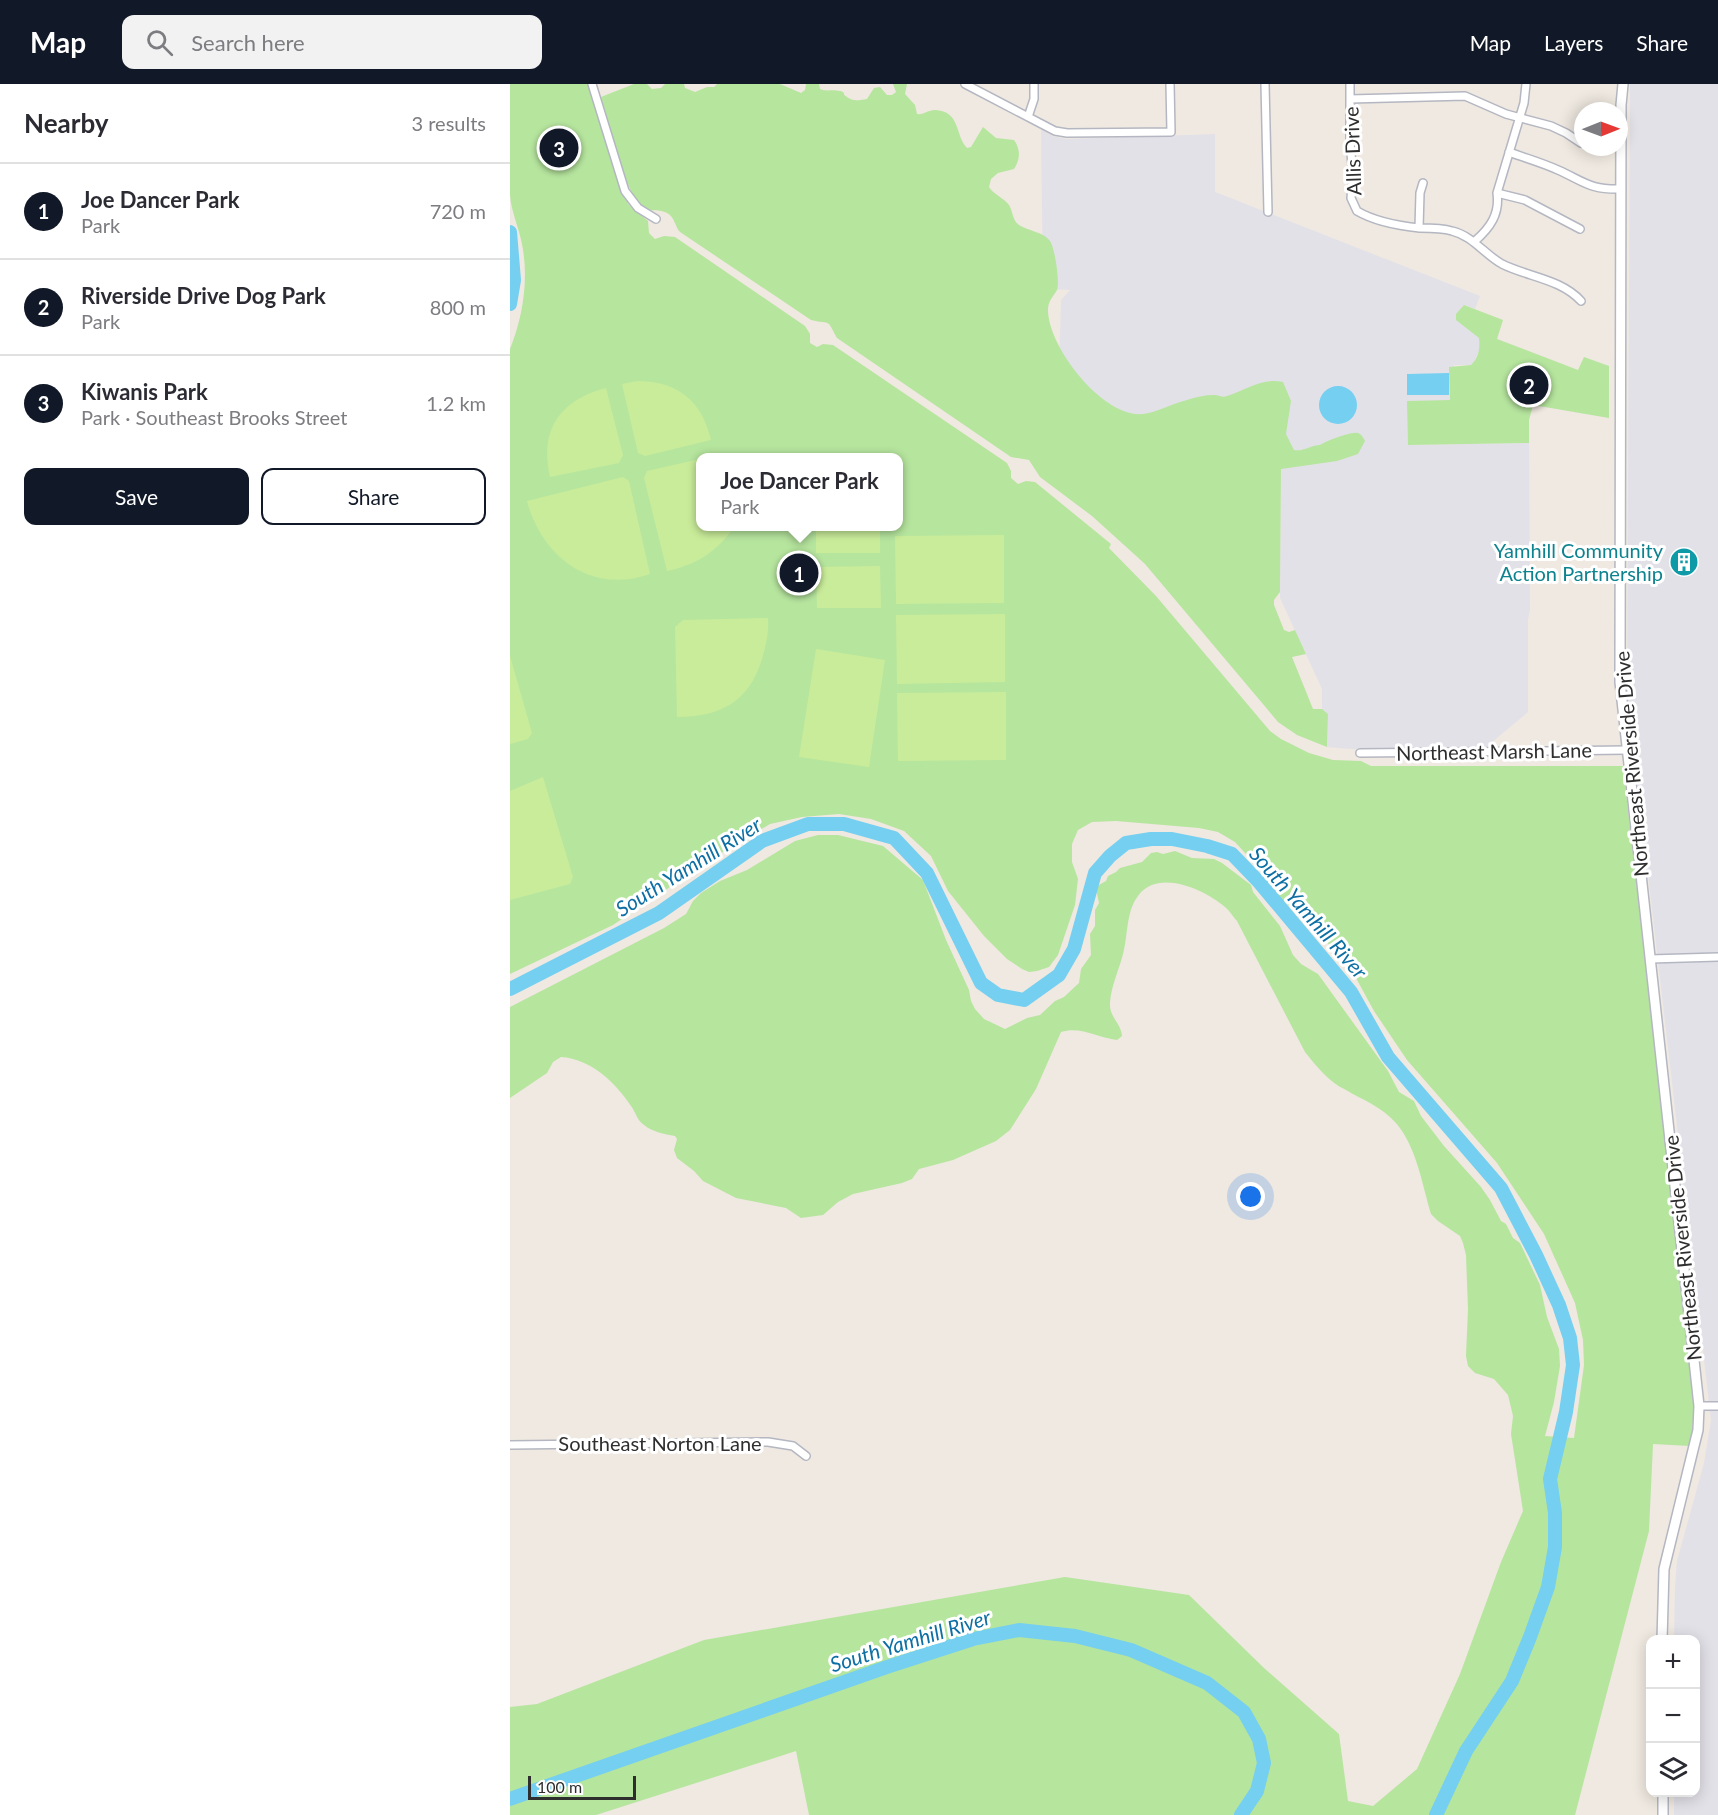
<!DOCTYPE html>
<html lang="en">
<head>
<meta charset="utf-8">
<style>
  :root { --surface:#fff; --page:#f2f2f3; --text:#2b2b33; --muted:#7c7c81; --line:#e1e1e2; --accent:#111827 }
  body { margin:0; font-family:Lato,sans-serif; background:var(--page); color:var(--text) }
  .controls { position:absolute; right:18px; bottom:18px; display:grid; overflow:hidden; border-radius:12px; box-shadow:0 3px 15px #0003 }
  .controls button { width:54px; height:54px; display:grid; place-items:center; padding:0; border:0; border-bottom:2px solid var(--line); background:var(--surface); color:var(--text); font:30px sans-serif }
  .compass { position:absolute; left:1064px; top:18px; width:54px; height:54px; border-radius:50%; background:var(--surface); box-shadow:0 3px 15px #0003; rotate:89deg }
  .scale { position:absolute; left:18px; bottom:15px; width:108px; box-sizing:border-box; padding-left:6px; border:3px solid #2e2e2e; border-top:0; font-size:16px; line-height:21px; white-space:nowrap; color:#2e2e2e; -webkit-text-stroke:4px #fff; paint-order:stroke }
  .you { position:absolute; left:741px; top:1113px; width:21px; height:21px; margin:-15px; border:4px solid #fff; border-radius:50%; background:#1a73e8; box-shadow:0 0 0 9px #1a73e833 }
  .badge { display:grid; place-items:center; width:39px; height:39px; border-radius:50%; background:var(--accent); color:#fff; font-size:20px; font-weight:700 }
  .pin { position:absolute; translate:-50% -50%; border:3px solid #fff; box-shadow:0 2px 6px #0006 }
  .popup { position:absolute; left:186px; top:369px; width:207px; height:78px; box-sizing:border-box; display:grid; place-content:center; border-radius:12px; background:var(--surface); filter:drop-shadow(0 2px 4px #0005); font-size:20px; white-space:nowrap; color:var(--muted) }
  .popup b { font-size:22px; color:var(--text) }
  .popup::after { content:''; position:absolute; left:50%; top:100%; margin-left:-12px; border:12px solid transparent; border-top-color:var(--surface) }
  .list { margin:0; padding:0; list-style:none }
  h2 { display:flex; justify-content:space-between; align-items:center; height:78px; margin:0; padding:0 24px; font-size:26px }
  h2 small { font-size:20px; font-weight:400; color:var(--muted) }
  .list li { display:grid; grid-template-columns:39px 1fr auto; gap:18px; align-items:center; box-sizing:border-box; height:96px; padding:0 24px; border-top:2px solid var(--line) }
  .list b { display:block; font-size:22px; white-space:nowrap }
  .list p { margin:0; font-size:20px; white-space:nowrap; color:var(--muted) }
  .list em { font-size:20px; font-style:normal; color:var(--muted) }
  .actions { display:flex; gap:12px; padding:18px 24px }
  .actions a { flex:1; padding:14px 0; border:2px solid var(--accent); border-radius:12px; text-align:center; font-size:21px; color:var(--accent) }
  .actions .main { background:var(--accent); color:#fff }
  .icon { flex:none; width:33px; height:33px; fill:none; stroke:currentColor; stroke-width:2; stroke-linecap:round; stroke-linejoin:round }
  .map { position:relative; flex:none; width:1208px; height:1731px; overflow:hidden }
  header { display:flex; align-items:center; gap:36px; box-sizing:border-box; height:84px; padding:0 30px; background:var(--accent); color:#fff }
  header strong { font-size:28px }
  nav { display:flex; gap:33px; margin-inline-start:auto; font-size:21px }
  .search { width:420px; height:54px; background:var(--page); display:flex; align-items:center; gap:15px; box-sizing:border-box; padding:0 21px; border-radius:12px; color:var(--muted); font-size:22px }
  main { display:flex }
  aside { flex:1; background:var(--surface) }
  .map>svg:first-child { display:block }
</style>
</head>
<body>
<header>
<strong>Map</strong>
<div class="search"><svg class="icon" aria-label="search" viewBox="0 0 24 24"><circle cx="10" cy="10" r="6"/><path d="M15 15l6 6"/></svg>Search here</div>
<nav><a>Map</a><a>Layers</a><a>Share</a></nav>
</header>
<main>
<aside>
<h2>Nearby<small>3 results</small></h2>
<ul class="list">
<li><span class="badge">1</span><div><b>Joe Dancer Park</b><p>Park</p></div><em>720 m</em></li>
<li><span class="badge">2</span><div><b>Riverside Drive Dog Park</b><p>Park</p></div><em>800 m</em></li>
<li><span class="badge">3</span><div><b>Kiwanis Park</b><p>Park · Southeast Brooks Street</p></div><em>1.2 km</em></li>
</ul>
<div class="actions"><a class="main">Save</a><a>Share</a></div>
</aside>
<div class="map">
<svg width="1208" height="1731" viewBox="0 0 1208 1731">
  <rect width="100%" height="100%" fill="#efe9e1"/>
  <path fill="#e3e1e8" d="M1120,0H1208V1731H1164V1709L1186,1708V1556L1164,1555L1165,1502L1167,1477L1194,1379L1201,1336L1117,609Z
    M531,45L542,52L556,55L705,50V108L970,212L965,225L954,221L957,243L969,254L970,265L965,276L961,281H944L940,316L898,361L1019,359L1020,526L1018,535V628L975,664L840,665L817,663L818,630L812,625V605L770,514L771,385L618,341L549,288L551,216L560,206L533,205Z"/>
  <path fill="#b6e59e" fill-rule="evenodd" d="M0,0H78L111,107L119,121L138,137L139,149L145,155L154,152L165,153L295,242L300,250V259L307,263L313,260L323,261L497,379L501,387V394L508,400L516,397L525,398L601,460L599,464L646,512L760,647L771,655L799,669L823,676L851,677L861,682H1113L1183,1300L1184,1331L1180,1362L1143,1360L1139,1447L1065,1731H299L286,1667L86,1731H0V1623L27,1620L194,1556L555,1493L679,1511L754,1584L829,1650L838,1717L863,1722L907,1685L950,1590L991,1478L1013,1427L1001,1350L1003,1332L998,1311L984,1295L965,1289L958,1282L956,1272L958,1225L956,1171L953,1159L950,1152L928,1137L921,1130C912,1100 907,1064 886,1039C872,1023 853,1016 836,1006C819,998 806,982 795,968L727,837C723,833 720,827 715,823C695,806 648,784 628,812C616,827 618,852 613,870C609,886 601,902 600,919C599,933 611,939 612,952L607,956C588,954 571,942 551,948L526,1005L500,1046L486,1057L443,1076L409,1085L402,1095L392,1099L343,1110L328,1118L313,1131L291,1134L276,1124L226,1114L193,1097L184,1087L167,1074L164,1066L167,1055L165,1052C154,1050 143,1048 134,1041C127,1036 126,1029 121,1022C105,998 81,975 51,973L43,978L37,989L0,1014V923L154,844L176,830L183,817L191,809L210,797L237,786L285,757L308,751H328L373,762L413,796L436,856L459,906L461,917L465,925L474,935L495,945L517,934L530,931L545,917L554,913L569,899L571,885L581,871L580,850L585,842V826L589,819L586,805L589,801L596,797L598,792L606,788L610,784L632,778L641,769L647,768L653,770L665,767L682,774L704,775L712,779L741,801L743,808L770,842L783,871L791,880L808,890L878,987L889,1008L904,1017L911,1032L934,1062L971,1103L980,1116L991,1137L996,1140L1003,1154L1010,1159L1030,1201L1037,1233L1049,1265L1050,1282L1044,1318L1035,1352L1064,1354L1074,1281L1073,1256L1065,1219L1034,1150L987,1079L897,976L864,927L846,894L829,872L789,827L771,817L747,782L725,758L708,748L689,744L606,737L582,738L568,746L562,760V778L568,795L565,821L548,871L539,883L527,887L519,888L512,885L497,875L474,852L438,807L421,772L394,747L361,735L329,730L292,733L260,740L208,771L103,841L0,890V265C13,232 19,195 12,160C9,144 1,127 0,111C0,74 0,37 0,0ZM190,374H388V442H190Z
    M124,0H137L142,5L151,4L155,0H174L175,4L185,8L197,3H204L207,0H270L291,9L295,6L296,0H309L310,5C317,8 323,5 330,7C337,9 331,9 337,13C343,18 350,16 357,15L364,4L370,3L377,11H382L386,8L383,0H397L395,10L405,21L407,30C414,31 418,26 425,26C451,27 445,52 457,64L461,63L473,43L486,54L504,56C511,66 510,76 504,85L488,89L481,95L479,103C484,111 493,113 499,121C503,127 502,136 509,141C518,147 534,148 540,157C545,164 550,199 547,206C543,213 538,217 538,226C538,263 593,334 633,330C648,328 663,319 677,316C685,313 695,311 704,311C709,311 712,314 717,312C736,306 753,293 773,298L781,317L776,350L784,366C793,368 801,361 810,361C816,357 842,347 848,349C852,351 853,353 855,357L848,370L827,377L771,385L770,508L764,516V521L774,546L779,548L785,546L796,570L782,573L803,625H812L818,630L817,663L787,651L768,638L635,480L582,432L530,393L519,376L501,373L327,254C316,234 323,241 301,236L170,148C165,143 165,133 157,129C146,123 141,132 128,118C115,104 98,35 91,13Z
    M954,221L993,236L987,255L1068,286L1074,273L1099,282V334L1023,321L1019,336V359L898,361L897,317L940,316L939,283L961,281C969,273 970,265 969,254L946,236V230Z"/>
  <path fill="#c9ec9a" d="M127,297C168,297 192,317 201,356L135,372L128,369L112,300Z
    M96,304L113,371L109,379L40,393C29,346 50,316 96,304Z
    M190,375V442L224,443C207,468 186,481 157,487L134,394L137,387Z
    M113,393L119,397L140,490C81,511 32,473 17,417Z
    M306,443H370V469H306Z
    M494,451V519L386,520L385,452Z
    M370,482L371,524H307L306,483Z
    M495,530V598L387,600L386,531Z
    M258,534C259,548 256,561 252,575C239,618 210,633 167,633L165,543L173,536Z
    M306,565L375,576L359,683L289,673Z
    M0,572L22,649L18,655L0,660Z
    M496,608V676L388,677L387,609Z
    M33,693L63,793L60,800L0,816V707Z"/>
  <path fill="#75cff0" d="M939,289V311H897V290Z
    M809 321a19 19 0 1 1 38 0a19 19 0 1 1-38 0Z"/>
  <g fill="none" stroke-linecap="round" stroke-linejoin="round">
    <path stroke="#75cff0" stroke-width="14" d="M0,148L4,196L0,220
      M0,905L149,829L252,757L298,740H334L384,754L417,789L471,899L488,911L514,916L549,891L564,865L585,789L600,772L616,759L641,755H662L697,762L722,770L749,798L841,908L878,973L991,1104L1026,1171L1049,1221L1060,1254L1063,1281L1056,1328L1040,1395L1045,1429V1463L1038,1503L1020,1553L1002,1597L956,1667L926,1731
      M0,1715L377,1583L463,1555L509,1546L565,1552L621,1566L697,1599L734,1628L749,1655L754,1679L747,1707L731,1731"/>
    <g stroke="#b4b7c1" stroke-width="10">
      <path id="minor" d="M82,0L115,107L128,124L146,135
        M455,0L545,47L557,49L661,48L660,0
        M755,0L758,128
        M840,0V57L843,93L841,114L847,127C864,137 890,142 910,144C921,144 932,144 942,147C963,152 974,170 992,180C1018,193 1051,195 1071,217
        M840,15L955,12L996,30L1041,42L1056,49L1071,59
        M518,33L524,15V0
        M999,68C1015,74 1033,79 1048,86C1075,98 1080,106 1111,105
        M987,109L1015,116L1070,145
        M909,144L910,109L913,99
        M965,157C980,144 990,130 987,109L1014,19L1016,0
        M850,669L1117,666
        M1140,875L1208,873
        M1189,1322H1208
        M0,1361L258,1358L283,1362L296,1372"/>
    </g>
    <g stroke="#b4b7c1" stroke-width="12">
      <path id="tertiary" d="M1113,0L1111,21L1110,598L1189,1322L1188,1346L1184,1362L1154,1485L1152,1556
        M1153,1708V1731"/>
    </g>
    <use href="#minor" stroke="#fff" stroke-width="7"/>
    <use href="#tertiary" stroke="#fff" stroke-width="9"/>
  </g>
  <defs>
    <g id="building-disc" transform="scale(1.5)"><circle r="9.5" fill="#0f9aa8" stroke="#fff"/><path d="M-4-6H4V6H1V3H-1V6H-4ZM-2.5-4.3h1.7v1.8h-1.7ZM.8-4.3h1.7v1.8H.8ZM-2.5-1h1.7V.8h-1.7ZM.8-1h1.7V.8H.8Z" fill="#fff"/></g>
  </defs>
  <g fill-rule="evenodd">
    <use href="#building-disc" x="1174" y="478"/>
  </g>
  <g text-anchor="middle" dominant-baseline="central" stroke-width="6" stroke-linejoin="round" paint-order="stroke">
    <g font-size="20" fill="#2e2e2e" stroke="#fff">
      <text transform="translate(842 67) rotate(-92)">Allis Drive</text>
      <text transform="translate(984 667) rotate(-1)">Northeast Marsh Lane</text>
      <text transform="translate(1121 680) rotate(-95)">Northeast Riverside Drive</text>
      <text transform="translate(1172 1164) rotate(-96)">Northeast Riverside Drive</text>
      <text x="150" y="1359">Southeast Norton Lane</text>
    </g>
    <g font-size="20" fill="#0d838f" stroke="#fff" text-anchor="end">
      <text x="1153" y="466">Yamhill Community<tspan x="1153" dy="23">Action Partnership</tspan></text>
    </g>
    <g font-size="21" font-style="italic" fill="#0d6fa3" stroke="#fff">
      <text transform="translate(178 782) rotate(-32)">South Yamhill River</text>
      <text transform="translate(799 828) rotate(49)">South Yamhill River</text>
      <text transform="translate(400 1556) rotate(-17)">South Yamhill River</text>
    </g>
  </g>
</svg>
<div class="controls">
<button>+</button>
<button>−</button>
<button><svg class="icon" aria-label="layers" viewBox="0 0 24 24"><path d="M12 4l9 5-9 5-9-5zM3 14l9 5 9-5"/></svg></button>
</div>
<svg class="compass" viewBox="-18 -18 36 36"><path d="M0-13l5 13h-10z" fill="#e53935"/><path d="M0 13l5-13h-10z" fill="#7c7c81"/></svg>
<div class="scale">100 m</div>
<div class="you"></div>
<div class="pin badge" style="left:289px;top:489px">1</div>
<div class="popup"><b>Joe Dancer Park</b>Park</div>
<div class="pin badge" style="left:1019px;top:301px">2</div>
<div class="pin badge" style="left:49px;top:64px">3</div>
</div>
</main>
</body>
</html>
